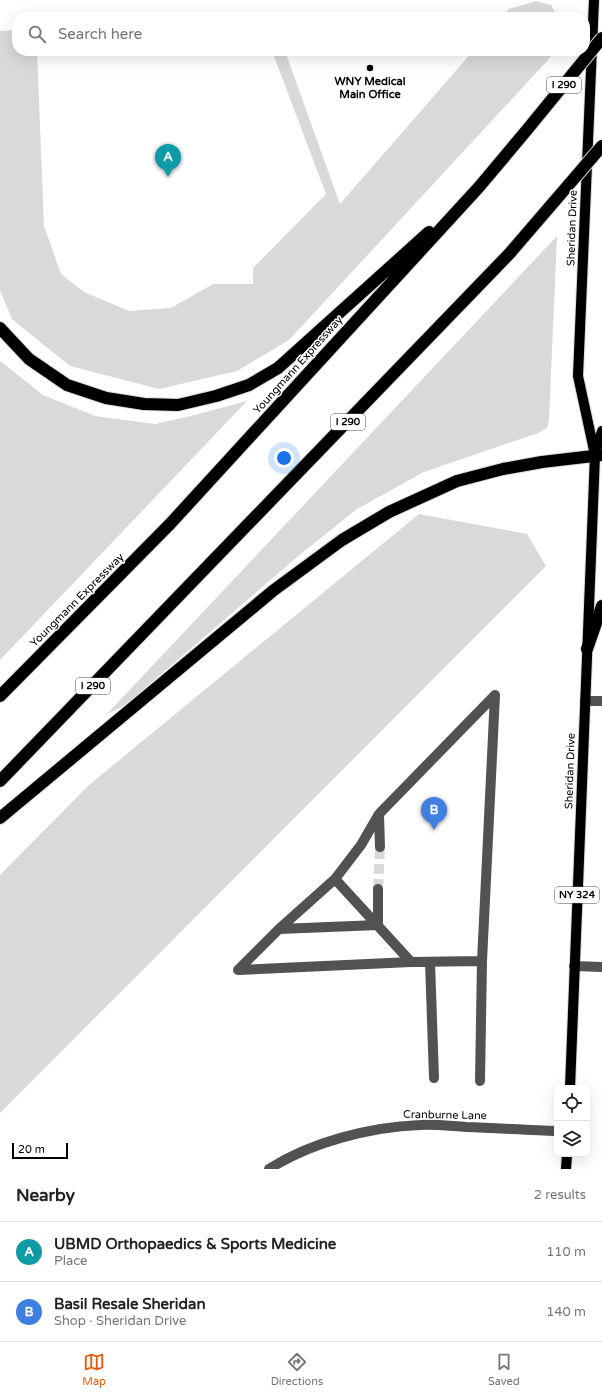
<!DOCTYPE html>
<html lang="en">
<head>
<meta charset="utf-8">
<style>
  :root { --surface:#fff; --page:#f6f6f6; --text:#222; --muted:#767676; --line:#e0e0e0; --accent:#ea580c }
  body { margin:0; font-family:"Varela Round",sans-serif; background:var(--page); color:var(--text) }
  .controls { position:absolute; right:12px; bottom:12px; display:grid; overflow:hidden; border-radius:8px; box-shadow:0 4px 16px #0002 }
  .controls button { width:36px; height:36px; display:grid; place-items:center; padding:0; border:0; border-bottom:1px solid var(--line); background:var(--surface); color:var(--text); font:20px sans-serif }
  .scale { position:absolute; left:12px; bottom:10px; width:56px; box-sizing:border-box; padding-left:4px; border:2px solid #000; border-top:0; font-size:11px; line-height:14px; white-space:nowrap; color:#000; -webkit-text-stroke:3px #fff; paint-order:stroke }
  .you { position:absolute; left:284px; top:458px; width:14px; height:14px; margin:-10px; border:3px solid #fff; border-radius:50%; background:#1a73e8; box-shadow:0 0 0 6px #1a73e833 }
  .badge { display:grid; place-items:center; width:26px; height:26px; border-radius:50%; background:var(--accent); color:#fff; font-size:13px; font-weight:700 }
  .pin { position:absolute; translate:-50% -33px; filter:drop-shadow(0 1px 2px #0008) }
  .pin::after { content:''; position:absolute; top:21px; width:14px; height:12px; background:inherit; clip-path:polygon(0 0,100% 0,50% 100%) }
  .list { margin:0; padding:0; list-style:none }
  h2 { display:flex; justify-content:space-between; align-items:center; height:52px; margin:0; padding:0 16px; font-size:17px }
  h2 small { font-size:13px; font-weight:400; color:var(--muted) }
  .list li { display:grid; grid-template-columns:26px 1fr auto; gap:12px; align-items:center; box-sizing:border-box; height:60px; padding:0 16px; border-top:1px solid var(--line) }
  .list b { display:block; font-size:15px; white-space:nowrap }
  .list p { margin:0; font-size:13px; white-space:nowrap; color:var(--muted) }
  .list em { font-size:13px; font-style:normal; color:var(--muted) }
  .icon { flex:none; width:22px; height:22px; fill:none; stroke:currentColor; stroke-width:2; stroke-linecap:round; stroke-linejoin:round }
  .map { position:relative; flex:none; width:602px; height:1169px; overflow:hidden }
  .search { position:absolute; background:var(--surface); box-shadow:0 4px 16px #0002; left:12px; right:12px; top:12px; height:44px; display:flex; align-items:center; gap:10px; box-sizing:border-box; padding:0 14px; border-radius:16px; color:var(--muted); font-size:15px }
  .sheet { height:172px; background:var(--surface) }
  nav { display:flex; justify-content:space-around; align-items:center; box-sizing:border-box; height:56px; border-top:1px solid var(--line); background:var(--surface); font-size:11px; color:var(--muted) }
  nav a { display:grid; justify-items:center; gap:2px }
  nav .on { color:var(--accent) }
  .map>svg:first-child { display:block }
</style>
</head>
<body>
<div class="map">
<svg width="602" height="1169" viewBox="0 0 602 1169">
  <rect width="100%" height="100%" fill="#fff"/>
  <path fill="#d9d9d9" d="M536,1L551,5L555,12L563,17H502L509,9Z
    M17,30V51H37L44,226L61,274L84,292L129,311L171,308L213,284H253V268L326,194L272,51H285L340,204L473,51H555L548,60L289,340L237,371L159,389L70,366L12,319L0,291V31Z
    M557,236L549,420L547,428L538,433L424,472L357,509L303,552L125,705L106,715Z
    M0,361L43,395L95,416L155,424L191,416L247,401L0,660Z
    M419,514L527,534L546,566L0,1113V875L89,785Z"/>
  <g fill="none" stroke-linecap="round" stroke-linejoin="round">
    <path stroke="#d9d9d9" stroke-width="10" stroke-dasharray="10 5" stroke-linecap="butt" d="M378,889L380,847"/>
    <g stroke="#dbdbdb" stroke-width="12">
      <path id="major" d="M595,453L602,431
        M570,1088L595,455L578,376L594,0
        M566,1169L567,1154"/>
    </g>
    <g stroke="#dbdbdb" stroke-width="14">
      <path id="highway" d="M0,328L29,359L67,385L106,398L144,404L178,405L216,396L249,385L278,368L429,232
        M587,649L602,606
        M0,696L170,524L479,187L526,131
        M0,781L510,253
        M0,818L274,590L342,540L389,512L457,481L503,469L542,462L602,455"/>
    </g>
    <path stroke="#525252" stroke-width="10" d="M585,701H602
      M379,815L380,847
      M335,879L361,845L379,814L495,695
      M378,889V925
      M279,929L378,925
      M411,962L335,879L279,929L238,970L411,962L482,961
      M430,962L434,1078
      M574,966L602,967
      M480,1081L482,961L495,695
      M269,1169C311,1142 370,1127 420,1125C435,1124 450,1126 466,1127C496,1128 527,1130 557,1131"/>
    <use href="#major" stroke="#000" stroke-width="10"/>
    <use href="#highway" stroke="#000" stroke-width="12"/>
    <g stroke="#dbdbdb" stroke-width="14" stroke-linecap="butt">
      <path id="highway-bridge" d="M526,131L602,38
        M510,253L602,146"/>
    </g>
    <use href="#highway-bridge" stroke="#000" stroke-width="12"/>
  </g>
  <circle fill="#000" stroke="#fff" stroke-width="1.5" cx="370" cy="68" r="4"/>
  <g text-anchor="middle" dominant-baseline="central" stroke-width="3" stroke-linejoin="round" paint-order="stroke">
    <g fill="#fff" stroke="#4c4c4c" stroke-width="1">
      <rect x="547" y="77" width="34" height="16" rx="3"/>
      <rect x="331" y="414" width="34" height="16" rx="3"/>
      <rect x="76" y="678" width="34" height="16" rx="3"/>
      <rect x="555" y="887" width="44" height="16" rx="3"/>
    </g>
    <g font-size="10" font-weight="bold" fill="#000">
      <text x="564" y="85">I 290</text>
      <text x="348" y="422">I 290</text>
      <text x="93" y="686">I 290</text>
      <text x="577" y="895">NY 324</text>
    </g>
    <g font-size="11" font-weight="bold" fill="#000" stroke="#fff">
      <text x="370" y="81">WNY Medical<tspan x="370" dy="13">Main Office</tspan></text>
    </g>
    <g font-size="11" fill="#000" stroke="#fff">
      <text transform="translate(572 228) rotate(-88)">Sheridan Drive</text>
      <text transform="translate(298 365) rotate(-48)">Youngmann Expressway</text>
      <text transform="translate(77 600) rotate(-45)">Youngmann Expressway</text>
      <text transform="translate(570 771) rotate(-88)">Sheridan Drive</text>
      <text transform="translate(445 1115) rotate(1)">Cranburne Lane</text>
    </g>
  </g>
</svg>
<div class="controls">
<button><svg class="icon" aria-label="locate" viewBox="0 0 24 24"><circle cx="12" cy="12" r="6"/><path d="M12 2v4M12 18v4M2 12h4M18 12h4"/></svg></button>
<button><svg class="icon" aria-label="layers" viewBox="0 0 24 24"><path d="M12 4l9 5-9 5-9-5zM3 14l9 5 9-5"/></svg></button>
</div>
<div class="scale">20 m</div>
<div class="you"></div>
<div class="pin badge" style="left:168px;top:177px;background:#0f9aa8">A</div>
<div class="pin badge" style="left:434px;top:830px;background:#3f7fe0">B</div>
<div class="search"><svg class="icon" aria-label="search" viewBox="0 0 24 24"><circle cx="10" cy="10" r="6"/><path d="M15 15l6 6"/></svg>Search here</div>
</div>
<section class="sheet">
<h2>Nearby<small>2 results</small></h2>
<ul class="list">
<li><span class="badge" style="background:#0f9aa8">A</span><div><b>UBMD Orthopaedics &amp; Sports Medicine</b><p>Place</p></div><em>110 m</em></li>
<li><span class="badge" style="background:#3f7fe0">B</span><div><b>Basil Resale Sheridan</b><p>Shop · Sheridan Drive</p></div><em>140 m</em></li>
</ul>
</section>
<nav>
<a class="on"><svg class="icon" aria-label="map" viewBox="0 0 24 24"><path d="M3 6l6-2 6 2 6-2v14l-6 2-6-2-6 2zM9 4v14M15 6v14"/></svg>Map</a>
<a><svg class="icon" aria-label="directions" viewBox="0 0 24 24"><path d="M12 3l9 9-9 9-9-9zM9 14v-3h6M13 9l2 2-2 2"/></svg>Directions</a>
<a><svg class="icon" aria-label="saved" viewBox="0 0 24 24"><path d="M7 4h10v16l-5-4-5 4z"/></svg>Saved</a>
</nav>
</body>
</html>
